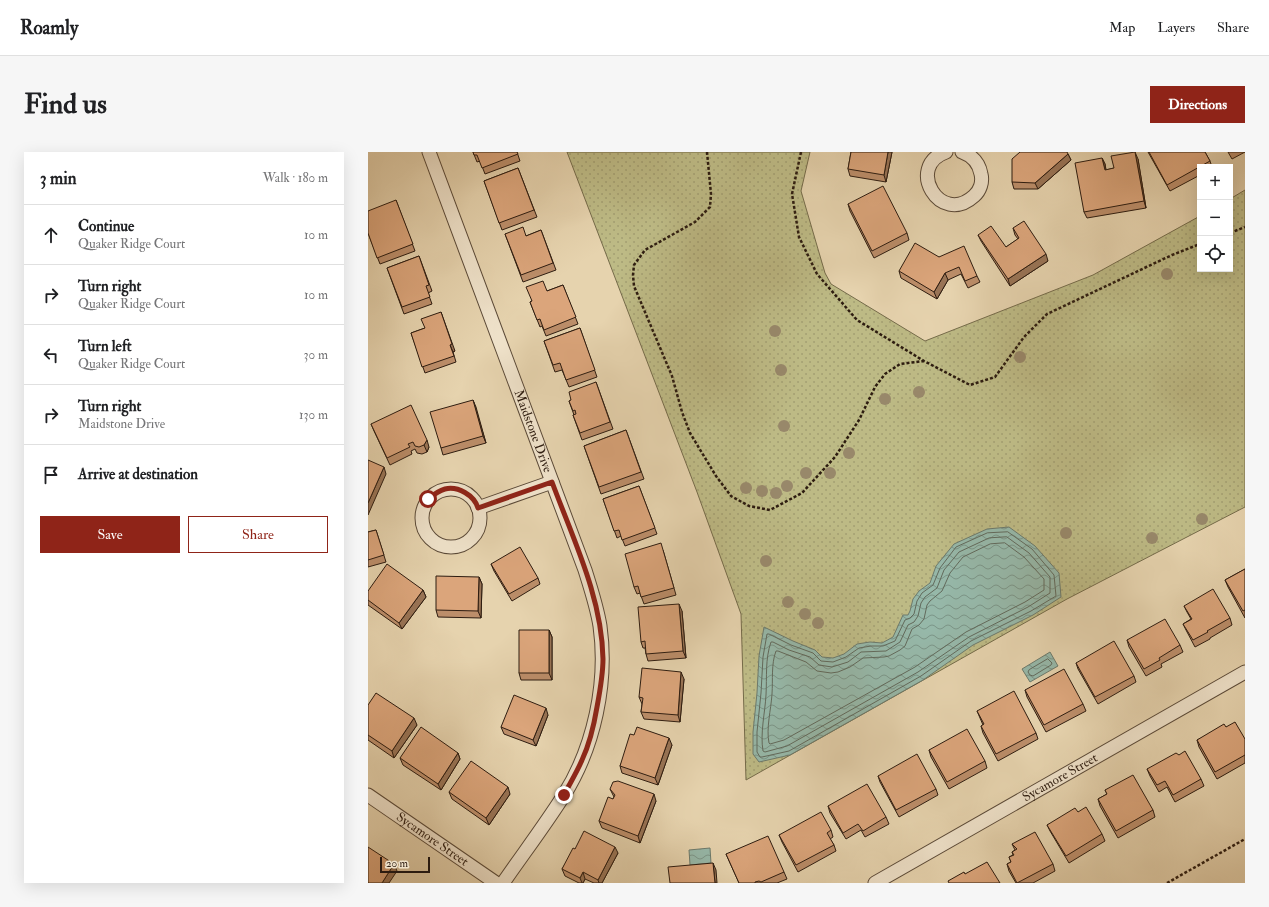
<!DOCTYPE html>
<html lang="en">
<head>
<meta charset="utf-8">
<style>
  :root { --surface:#fff; --page:#f6f6f6; --text:#202124; --muted:#757577; --line:#e0e0e0; --accent:#8f2418 }
  body { margin:0; font-family:"IM FELL Double Pica",serif; background:var(--page); color:var(--text) }
  .controls { position:absolute; right:12px; top:12px; display:grid; overflow:hidden; border-radius:0px; box-shadow:0 4px 16px #0002 }
  .controls button { width:36px; height:36px; display:grid; place-items:center; padding:0; border:0; border-bottom:1px solid var(--line); background:var(--surface); color:var(--text); font:20px sans-serif }
  .scale { position:absolute; left:12px; bottom:10px; width:50px; box-sizing:border-box; padding-left:4px; border:2px solid #2d1c10; border-top:0; font-size:11px; line-height:14px; white-space:nowrap; color:#2d1c10; -webkit-text-stroke:3px #efe2ca; paint-order:stroke }
  .stop { position:absolute; width:12px; height:12px; margin:-9px; border:3px solid #8f2418; border-radius:50%; background:#fff }
  .stop.end { background:#8f2418; border-color:#fff; box-shadow:0 1px 4px #0008 }
  .list { margin:0; padding:0; list-style:none }
  h2 { display:flex; justify-content:space-between; align-items:center; height:52px; margin:0; padding:0 16px; font-size:17px }
  h2 small { font-size:13px; font-weight:400; color:var(--muted) }
  .list li { display:grid; grid-template-columns:26px 1fr auto; gap:12px; align-items:center; box-sizing:border-box; height:60px; padding:0 16px; border-top:1px solid var(--line) }
  .list b { display:block; font-size:15px; white-space:nowrap }
  .list p { margin:0; font-size:13px; white-space:nowrap; color:var(--muted) }
  .list em { font-size:13px; font-style:normal; color:var(--muted) }
  .actions { display:flex; gap:8px; padding:12px 16px }
  .actions a { flex:1; padding:9px 0; border:1px solid var(--accent); border-radius:0px; text-align:center; font-size:14px; color:var(--accent) }
  .actions .main { background:var(--accent); color:#fff }
  .icon { flex:none; width:22px; height:22px; fill:none; stroke:currentColor; stroke-width:2; stroke-linecap:round; stroke-linejoin:round }
  .map { position:relative; flex:none; width:877px; height:731px; overflow:hidden; border-radius:0px }
  header { display:flex; align-items:center; gap:24px; box-sizing:border-box; height:56px; padding:0 20px; background:var(--surface); border-bottom:1px solid var(--line) }
  header strong { font-size:19px }
  nav { display:flex; gap:22px; margin-inline-start:auto; font-size:14px }
  .intro { display:flex; align-items:center; justify-content:space-between; box-sizing:border-box; height:96px; padding:0 24px }
  h1 { margin:0; font-size:28px }
  .button { padding:10px 18px; border-radius:0px; background:var(--accent); color:#fff; font-size:14px; font-weight:700 }
  main { display:flex; gap:24px; padding:0 24px }
  aside { flex:1; background:var(--surface); border-radius:0px; box-shadow:0 4px 16px #0002 }
  .map>svg:first-child { display:block }
</style>
</head>
<body>
<header>
<strong>Roamly</strong>
<nav><a>Map</a><a>Layers</a><a>Share</a></nav>
</header>
<div class="intro"><h1>Find us</h1><a class="button">Directions</a></div>
<main>
<aside>
<h2>3 min<small>Walk · 180 m</small></h2>
<ul class="list">
<li><svg class="icon" aria-label="ahead" viewBox="0 0 24 24"><path d="M12 20V5M6 11l6-6 6 6"/></svg><div><b>Continue</b><p>Quaker Ridge Court</p></div><em>10 m</em></li>
<li><svg class="icon" aria-label="right" viewBox="0 0 24 24"><path d="M7 20v-9h11M14 6l5 5-5 5"/></svg><div><b>Turn right</b><p>Quaker Ridge Court</p></div><em>10 m</em></li>
<li><svg class="icon" aria-label="left" viewBox="0 0 24 24"><path d="M17 20v-9H6M10 6l-5 5 5 5"/></svg><div><b>Turn left</b><p>Quaker Ridge Court</p></div><em>30 m</em></li>
<li><svg class="icon" aria-label="right" viewBox="0 0 24 24"><path d="M7 20v-9h11M14 6l5 5-5 5"/></svg><div><b>Turn right</b><p>Maidstone Drive</p></div><em>130 m</em></li>
<li><svg class="icon" aria-label="arrive" viewBox="0 0 24 24"><path d="M6 21V4h12l-3 4 3 4H6"/></svg><div><b>Arrive at destination</b></div></li>
</ul>
<div class="actions"><a class="main">Save</a><a>Share</a></div>
</aside>
<div class="map">
<svg width="877" height="731" viewBox="0 0 877 731">
  <defs>
    <pattern id="grass-dots" width="8" height="8" patternUnits="userSpaceOnUse"><rect width="8" height="8" fill="#bdba85"/><path d="M2 2h.1M6 6h.1" fill="none" stroke="#a39f72" stroke-width="1.8" stroke-linecap="round"/></pattern>
    <pattern id="water-waves" width="16" height="10" patternUnits="userSpaceOnUse"><rect width="16" height="10" fill="#96b8a9"/><path d="M0 5q4-4 8 0t8 0" fill="none" stroke="#7b9588"/></pattern>
  </defs>
  <rect width="100%" height="100%" fill="#e6d3ae"/>
  <filter id="stains"><feTurbulence type="fractalNoise" baseFrequency=".005" numOctaves="4"/><feColorMatrix values="0 0 0 0 .2 0 0 0 0 .09 0 0 0 0 .02 0 0 0 .5 -.17"/></filter>
  <radialGradient id="worn" r=".72"><stop offset=".6" stop-color="#630" stop-opacity="0"/><stop offset="1" stop-color="#630" stop-opacity=".3"/></radialGradient>
  <path fill="url(#grass-dots)" stroke="#756b4a" d="M199,0H442L433,39L457,121L463,132L557,189L725,123L832,64V117H862V47L877,38V355L699,447L378,628L373,462L329,340Z"/>
  <path fill="url(#water-waves)" stroke="#6c7a6c" d="M641,375L667,394L691,421L693,445L665,463L605,493L555,528L422,603L391,610L385,602V580L389,541L391,504L396,475L425,489L447,498L454,505L465,506L476,502L489,492L502,490L514,491L525,485L535,463H540L542,459L545,447L551,439L562,431L568,414L586,392L619,377Z
    M682,500L690,514L662,530L654,517Z
    M342,696L343,711L322,713L321,698Z"/>
  <g fill="none" stroke-linecap="round" stroke-linejoin="round">
    <path stroke="#626a5c" stroke-width="1" d="M640,380L664,397L686,423L688,444L663,459L603,489L553,524L421,599L394,605H392L389,600V580L393,541L395,505L399,482H401L423,493L445,501L453,509L465,510L478,505L491,496L503,494H515L527,489L537,468L542,466L546,462L549,449L554,441L565,433L572,416L588,395L619,381Z
      M639,385L661,401L682,425V441L660,455L601,485L550,520L419,594L397,600L395,599C392,581 397,561 398,543C399,525 397,507 403,490H405L421,498L442,505L451,513L464,515L480,510L493,500L518,499L532,490L540,473L546,470L550,464L553,451L557,445L569,436L576,418L591,400L621,386Z
      M637,391L656,405L676,427V438L657,450L598,480L547,515L416,588L402,592L401,591C398,576 403,558 404,542C405,528 403,512 408,499H410L438,510L449,519L463,521L470,520L482,515L495,506L516,505L521,504L532,498L537,494L544,477L551,473L556,467L559,453L562,449L574,439L582,421L595,405L622,392Z
      M680,507L684,511L683,513L665,524L662,523L660,520L661,518Z"/>
    <g stroke="#5b4a38" stroke-width="15">
      <g id="minor">
        <path id="s1" d="M61,0L217,418C223,437 229,455 232,474C240,531 226,595 196,643C177,673 155,702 135,731"/>
        <path d="M578,0C537,14 572,75 606,44C612,39 615,30 613,22C611,11 605,4 594,0"/>
        <circle cx="83" cy="366" r="29"/>
        <path d="M110,356L184,330"/>
        <path id="s2" d="M0,643L128,731"/>
        <path id="s3" d="M507,731L877,520"/>
      </g>
    </g>
    <path stroke="#2d1c10" stroke-width="2.5" stroke-dasharray="3 2" stroke-linecap="butt" d="M339,0L343,42L342,55L327,70L277,98L266,113L265,123L266,134L304,224L314,260L322,281L348,324L363,344L381,354L402,358L434,341L467,305L491,268L507,235L517,222L532,212L556,209
      M433,0L424,42L431,85L449,122L489,168L556,209L602,233L627,225L656,185L679,162L804,103L832,92
      M862,81L877,75
      M799,731L877,687"/>
    <use href="#minor" stroke="#efe2ca" stroke-width="13"/>
  </g>
  <g fill="#98886a">
    <circle cx="799" cy="122" r="6"/>
    <circle cx="407" cy="179" r="6"/>
    <circle cx="652" cy="205" r="6"/>
    <circle cx="413" cy="218" r="6"/>
    <circle cx="551" cy="240" r="6"/>
    <circle cx="517" cy="247" r="6"/>
    <circle cx="416" cy="274" r="6"/>
    <circle cx="481" cy="301" r="6"/>
    <circle cx="438" cy="321" r="6"/>
    <circle cx="462" cy="321" r="6"/>
    <circle cx="419" cy="334" r="6"/>
    <circle cx="378" cy="336" r="6"/>
    <circle cx="394" cy="339" r="6"/>
    <circle cx="408" cy="341" r="6"/>
    <circle cx="834" cy="367" r="6"/>
    <circle cx="698" cy="381" r="6"/>
    <circle cx="784" cy="386" r="6"/>
    <circle cx="398" cy="409" r="6"/>
    <circle cx="420" cy="450" r="6"/>
    <circle cx="437" cy="462" r="6"/>
    <circle cx="450" cy="471" r="6"/>
  </g>
  <path fill="#bc8e6a" stroke="#2d1c10" d="M105,0H149L152,9L117,22L112,9L109,10Z
    M483,0H524L518,30L482,24L480,17Z
    M780,0H837L842,9L844,15H832V23L802,39Z
    M860,0H877L864,7Z
    M700,2L703,8L670,37H646L644,30Z
    M734,6L737,12L738,18L746,16L770,7L778,56L719,66L716,60Z
    M150,16L169,65L134,78L116,29Z
    M28,48L47,99L12,112L0,81Z
    M480,52L539,81L541,88L506,106L482,59Z
    M645,76L680,109L642,134L613,89L610,83L638,95L650,87L647,83Z
    M173,78L188,118L155,130L137,82L158,84Z
    M51,104L64,139L60,141L64,152L36,162L19,116Z
    M571,105L609,124L612,130L600,136L593,122L580,128L569,147L533,126L531,119Z
    M195,133L210,172L178,184L174,174L172,175L162,150L179,139Z
    M57,176L87,199L85,200L88,210L57,221L43,181Z
    M212,176L229,225L201,235L194,218L187,220L176,189Z
    M228,230L245,277L214,288L205,263H206L201,249L203,248Z
    M105,248L118,291L75,303L73,296Z
    M3,272L61,295L59,300L54,302L49,301L47,297L43,299L44,302L22,313L6,279Z
    M258,278L276,327L233,342L216,294Z
    M271,334L289,382L257,394L253,384L249,386L235,347Z
    M8,378L18,410L0,415V380Z
    M295,398L308,443L276,452L272,441L269,442L266,435Z
    M123,412L170,426L172,432L144,449L126,419Z
    M877,417V466L860,435L857,428Z
    M111,425L114,432L113,466L70,465L68,458Z
    M55,438L58,445L34,477L0,453V439Z
    M816,454L862,466L864,473L842,486V487L827,495L818,478L815,472L823,467L819,460Z
    M314,459L318,506L280,509L278,502L277,496H275L273,490Z
    M181,478L184,485V528H153L151,521Z
    M759,488L812,493L815,500L793,512L794,515L778,524L761,495Z
    M708,511L766,524L768,530L730,552L710,517Z
    M316,527L312,570L276,567L273,560L274,552L271,545Z
    M657,538L715,552L718,559L678,580L659,545Z
    M0,553L49,573L26,606L0,588Z
    M609,559L668,581L670,587L630,609L615,581L613,574L615,573Z
    M180,563L168,594L136,582L133,575Z
    M858,575L877,587V611L849,627L831,595L829,588Z
    M266,583L304,593L290,633L254,621L252,614Z
    M561,598L617,609L619,616L581,637L563,605Z
    M90,601L92,607L73,638L35,613L32,606Z
    M779,617L833,627L836,634L807,650L799,635L791,640L782,624Z
    M510,624L568,637L570,643L531,665L512,630Z
    M242,637L288,649L272,691L234,676L231,669L246,645Z
    M737,638L785,658L787,665L750,686L732,654L730,647L739,642Z
    M81,640L142,642L121,673L84,647Z
    M460,654L518,665L521,672L497,685L493,678L478,687L462,661Z
    M710,660L734,682L737,689L701,711L682,679L679,673Z
    M463,678L465,685L462,687L466,693L468,699L430,720L414,690L411,683Z
    M644,692L685,712L687,719L665,731H648L641,719L639,712L643,710L641,705L645,703L644,700L647,698Z
    M207,697L250,701L234,731H226L217,727L215,731H211L197,724L194,717Z
    M358,702L416,720L419,727L409,731H371Z"/>
  <path fill="#997456" stroke="#2d1c10" d="M520,0H524L518,30L516,23Z
    M767,0L770,7L778,56L776,49Z
    M700,2L703,8L670,37L667,31Z
    M734,6L737,12L739,25L737,18Z
    M678,102L680,109L642,134L640,127Z
    M577,121L580,128L569,147L566,140Z
    M73,160L87,199L85,200L82,193Z
    M105,248L108,255L118,291L115,284Z
    M59,288L61,295L59,300L56,293Z
    M16,315L18,322L0,363V351Z
    M111,425L114,432L113,466L110,459Z
    M55,438L58,445L34,477L31,471Z
    M311,452L314,459L318,506L315,499Z
    M181,478L184,485V528L181,521Z
    M313,520L316,527L312,570L310,563Z
    M178,556L180,563L168,594L165,588Z
    M46,566L49,573L26,606L24,599Z
    M301,586L304,593L290,633L287,626Z
    M90,601L92,607L73,638L70,632Z
    M140,635L142,642L121,673L118,666Z
    M286,642L288,649L272,691L270,684Z
    M247,695L250,701L234,731H231L230,728Z
    M345,711L348,718L349,731H347Z
    M26,712L29,719L21,731H14Z
    M215,720L217,727L215,731H214L212,726Z"/>
  <path fill="#dba57b" stroke="#2d1c10" d="M105,0H149L150,2L114,16L109,3H106Z
    M483,0H520L516,23L480,17Z
    M652,0H699L700,2L667,31L644,30V7Z
    M767,0L776,49L716,60L707,11L734,6L737,18L746,16L743,4Z
    M781,0H837L842,9L799,33Z
    M150,16L166,58L131,71L116,29Z
    M515,34L539,81L504,99L480,52Z
    M28,48L45,92L9,106L0,81V59Z
    M656,69L678,102L640,127L610,83L623,74L638,95L651,86L645,76Z
    M155,75L158,84L173,78L185,111L153,123L137,82Z
    M547,91L571,105L596,94L609,124L597,129L591,115L577,121L566,140L531,119Z
    M51,104L61,133L58,134L62,145L34,155L19,116Z
    M175,129L179,139L195,133L208,165L176,178L172,167L169,168L162,150L164,149L158,135Z
    M73,160L84,192L82,193L86,204L54,215L43,181L57,176L53,167Z
    M212,176L227,218L198,228L192,211L185,213L176,189Z
    M228,230L242,270L212,281L205,263L208,262L207,258L205,259L201,249L203,248L201,240Z
    M105,248L115,284L73,296L62,260Z
    M43,253L59,288L56,293L51,295L47,294L45,290L40,292L42,295L19,306L3,272Z
    M258,278L273,320L231,335L216,294Z
    M0,308L16,315L0,351Z
    M271,334L287,376L254,388L251,378L246,379L235,347Z
    M8,378L16,403L0,408V380Z
    M293,391L306,436L273,445L270,434L266,435L257,402Z
    M152,395L170,426L141,442L123,412Z
    M19,412L55,438L31,471L0,448V439Z
    M877,417V458L875,459L857,428Z
    M68,424L111,425L110,459L68,458Z
    M845,437L862,466L839,479L840,480L825,488L815,472L824,467L816,454Z
    M311,452L315,499L278,502L277,489L273,490L270,455Z
    M797,467L812,493L791,506L792,508L776,517L759,488Z
    M151,478H181V521H151Z
    M746,489L766,524L727,545L708,511Z
    M274,516L313,520L310,563L273,560L275,546L271,545Z
    M696,517L715,552L676,573L657,538Z
    M646,539L668,581L628,602L613,574L616,572L609,559Z
    M8,541L46,566L24,599L0,583V553Z
    M146,543L178,556L165,588L133,575Z
    M867,570L877,587V603L847,620L829,588L856,572L858,575Z
    M53,575L90,601L70,632L32,606Z
    M269,575L301,586L287,626L252,614L262,582L266,583Z
    M599,577L617,609L579,630L561,598Z
    M817,599L833,627L805,643L797,629L789,633L779,617L808,601L811,603Z
    M549,602L568,637L528,658L510,624Z
    M103,609L140,635L118,666L81,640Z
    M765,623L785,658L748,679L730,647L739,642L737,638Z
    M250,629L286,642L270,684L231,669L240,645L245,647L247,643L242,637L245,630Z
    M499,632L518,665L495,679L490,672L475,681L460,654Z
    M718,655L734,682L698,704L679,673L707,656L710,660Z
    M453,660L463,678L459,681L466,693L428,713L411,683Z
    M216,679L247,695L230,728L215,720L212,726L194,717L205,696L207,697Z
    M667,680L685,712L649,731L639,712L643,710L641,705L646,703L644,700L649,697L644,692Z
    M400,684L416,720L393,730L391,729L387,730V731H371L358,702Z
    M0,695L26,712L14,731H0Z
    M619,710L632,731H581L580,729L596,720L597,722Z
    M345,711L347,731H302L300,715Z"/>
  <g fill="none" stroke-linecap="round" stroke-linejoin="round">
    <path stroke="#8f2418" stroke-width="5" d="M60,347C65,343 70,339 77,337C90,334 106,343 110,356L184,330C205,387 234,445 235,507C235,523 232,539 229,555C226,573 222,591 214,608C209,620 202,631 196,643"/>
  </g>
  <g text-anchor="middle" dominant-baseline="central" stroke-width="3" stroke-linejoin="round" paint-order="stroke">
    <g font-size="13" fill="#2d1c10" stroke="#efe2ca">
      <text stroke="none"><textPath href="#s1" startOffset="298">Maidstone Drive</textPath></text>
      <text stroke="none"><textPath href="#s3" startOffset="213">Sycamore Street</textPath></text>
      <text stroke="none"><textPath href="#s2" startOffset="78">Sycamore Street</textPath></text>
    </g>
  </g>
  <rect width="100%" height="100%" filter="url(#stains)"/>
  <rect width="100%" height="100%" fill="url(#worn)"/>
</svg>
<div class="controls">
<button>+</button>
<button>−</button>
<button><svg class="icon" aria-label="locate" viewBox="0 0 24 24"><circle cx="12" cy="12" r="6"/><path d="M12 2v4M12 18v4M2 12h4M18 12h4"/></svg></button>
</div>
<div class="scale">20 m</div>
<div class="stop" style="left:60px;top:347px"></div>
<div class="stop end" style="left:196px;top:643px"></div>
</div>
</main>
</body>
</html>
